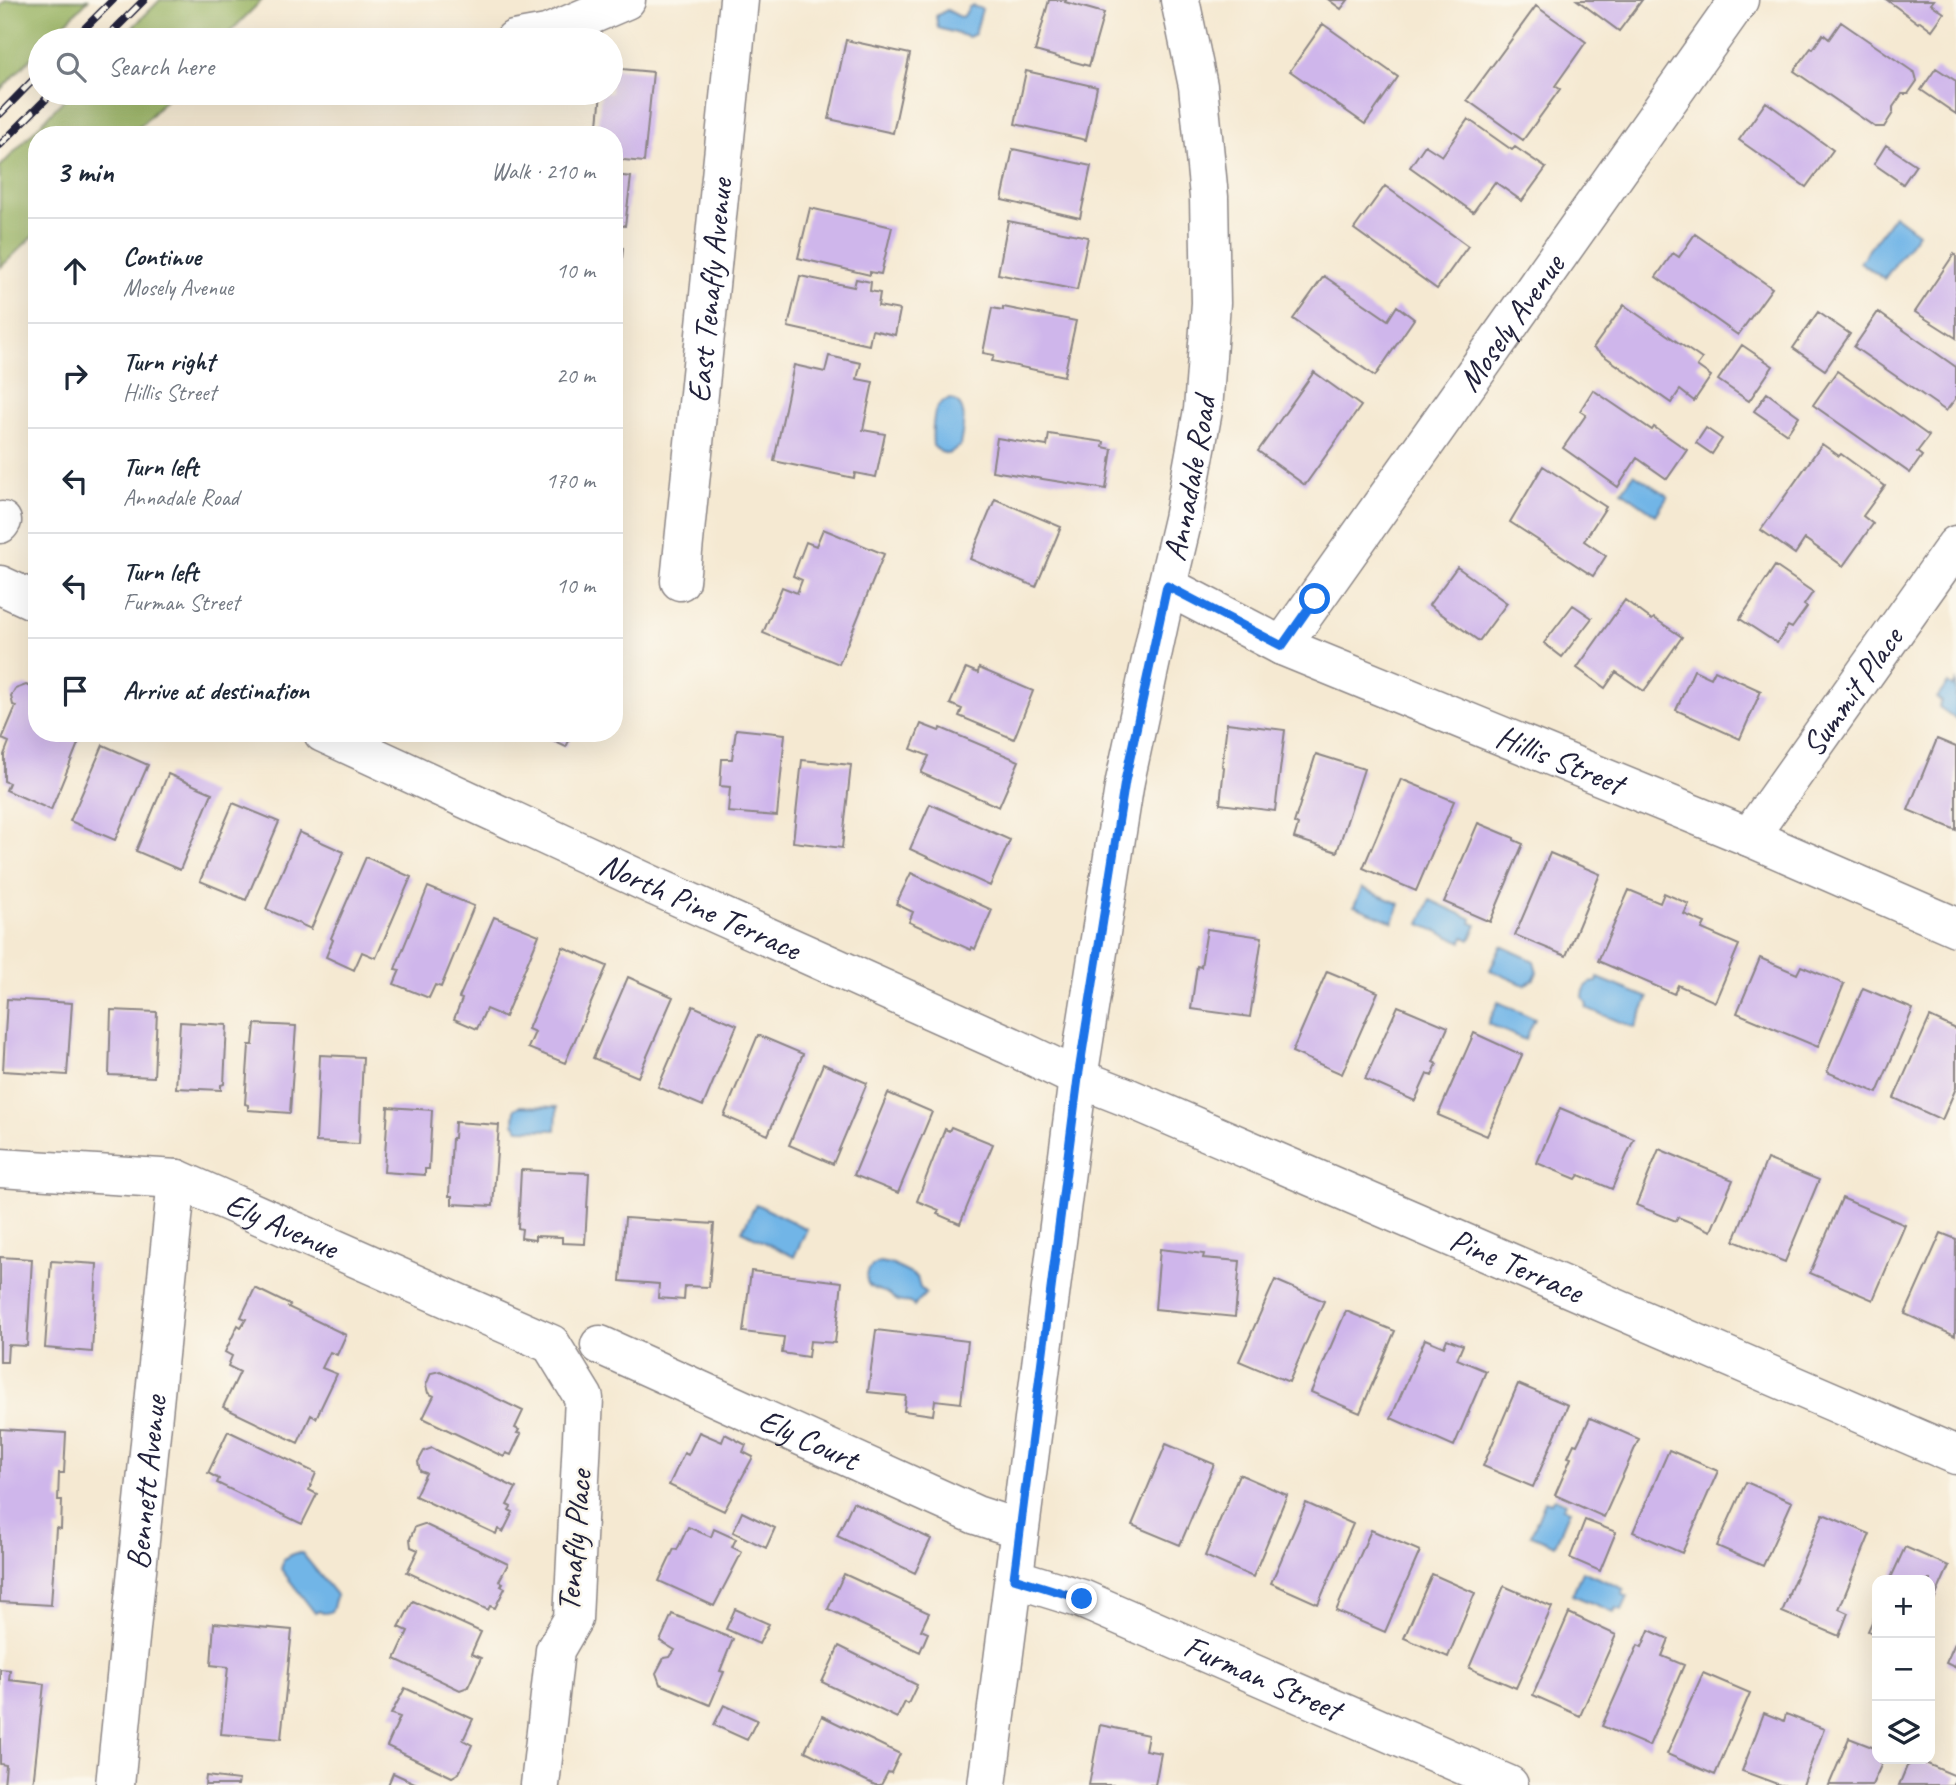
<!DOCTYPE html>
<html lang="en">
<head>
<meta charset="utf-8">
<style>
  :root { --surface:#fff; --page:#f2f2f3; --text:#1f2937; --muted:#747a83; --line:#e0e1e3 }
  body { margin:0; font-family:Caveat,sans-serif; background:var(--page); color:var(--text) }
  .controls { position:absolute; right:21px; bottom:21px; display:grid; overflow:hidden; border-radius:14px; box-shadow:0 7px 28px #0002 }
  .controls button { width:63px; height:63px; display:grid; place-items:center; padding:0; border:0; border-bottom:2px solid var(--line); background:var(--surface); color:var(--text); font:35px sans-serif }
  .stop { position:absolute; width:21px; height:21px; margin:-16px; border:5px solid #1a73e8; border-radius:50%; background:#fff }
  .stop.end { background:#1a73e8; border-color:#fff; box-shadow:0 2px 7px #0008 }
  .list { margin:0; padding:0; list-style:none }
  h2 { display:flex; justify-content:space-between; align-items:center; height:91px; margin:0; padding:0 28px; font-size:30px }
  h2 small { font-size:23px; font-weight:400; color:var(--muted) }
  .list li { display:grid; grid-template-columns:46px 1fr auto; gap:21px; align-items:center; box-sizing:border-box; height:105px; padding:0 28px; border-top:2px solid var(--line) }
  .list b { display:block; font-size:26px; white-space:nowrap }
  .list p { margin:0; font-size:23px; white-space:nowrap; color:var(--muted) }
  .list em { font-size:23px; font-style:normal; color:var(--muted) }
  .icon { flex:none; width:38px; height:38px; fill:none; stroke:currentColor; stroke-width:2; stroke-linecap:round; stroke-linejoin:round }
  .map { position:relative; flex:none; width:1956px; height:1785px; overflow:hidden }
  .search { position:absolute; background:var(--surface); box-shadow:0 7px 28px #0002; left:28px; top:28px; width:595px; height:77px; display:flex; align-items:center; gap:18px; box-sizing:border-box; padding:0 24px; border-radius:38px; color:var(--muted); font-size:26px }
  .panel { position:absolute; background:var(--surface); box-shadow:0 7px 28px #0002; left:28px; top:126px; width:595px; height:616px; border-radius:28px }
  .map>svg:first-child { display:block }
</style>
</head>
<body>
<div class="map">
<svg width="1956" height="1785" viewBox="0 0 1956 1785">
  <rect width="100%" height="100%" fill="#fbf7ec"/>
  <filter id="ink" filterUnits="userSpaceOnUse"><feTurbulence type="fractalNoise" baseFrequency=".0143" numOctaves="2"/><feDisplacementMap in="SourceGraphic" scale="14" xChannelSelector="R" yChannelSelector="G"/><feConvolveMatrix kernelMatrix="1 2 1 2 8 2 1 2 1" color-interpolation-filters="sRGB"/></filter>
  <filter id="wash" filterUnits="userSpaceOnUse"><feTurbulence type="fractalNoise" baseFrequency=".00686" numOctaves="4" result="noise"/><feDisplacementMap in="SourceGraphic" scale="28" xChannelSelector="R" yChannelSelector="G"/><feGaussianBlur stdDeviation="1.57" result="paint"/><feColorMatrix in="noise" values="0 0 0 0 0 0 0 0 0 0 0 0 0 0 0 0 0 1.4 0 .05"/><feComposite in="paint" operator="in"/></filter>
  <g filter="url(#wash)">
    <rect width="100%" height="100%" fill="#f5e9d2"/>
    <path fill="#9cb667" stroke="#5f6c51" stroke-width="2" d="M6,0H88L49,40H40V49L0,90V6Z
      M160,0H262L222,40H120Z
      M70,93H172L132,135H37V232L0,268V167Z"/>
    <path fill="#71b5e7" stroke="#4a6c91" stroke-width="2" d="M972,6L982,9L975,34L969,37L938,28L936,16L947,10L960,17L964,16L969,7Z
      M1894,215L1918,233L1884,279L1860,262Z
      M950,399C971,405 962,429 960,446L948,454L941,452L933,446C932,436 932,412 939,405C942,401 945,401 950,399Z
      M1634,474L1668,496L1656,515L1622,491Z
      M1956,682V719L1939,707L1942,702L1937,698L1948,683L1953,687Z
      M1362,888L1400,904L1393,922L1354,906Z
      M1430,900L1472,919L1471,923L1477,925L1470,940L1464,937L1462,942L1420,924Z
      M1501,946L1534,961L1537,972L1534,979L1524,985L1490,970Z
      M1598,978L1648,998L1635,1028L1586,1008L1587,1004L1583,998C1583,989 1587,982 1597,982Z
      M1498,1002L1535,1019L1525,1040L1488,1024Z
      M520,1106L557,1107L556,1130L519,1129L514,1123L515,1109Z
      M756,1204L807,1229L794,1257L742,1231Z
      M880,1262L891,1264L917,1277L920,1288L926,1293L914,1306C908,1300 906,1304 898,1301C896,1300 891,1296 889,1294C879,1289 862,1290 868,1272C870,1266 874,1264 880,1262Z
      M1554,1498L1566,1503L1563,1508L1570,1510L1555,1545L1531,1535L1545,1501L1551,1503Z
      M295,1553H302L337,1596C331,1603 338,1613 323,1613L319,1611L315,1613L281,1569L284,1559Z
      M1582,1571L1624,1589L1622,1594L1628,1597L1622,1610L1616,1608L1614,1612L1572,1595Z"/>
    <g id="blocks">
      <path fill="#cfb6eb" d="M1049,0H1066L1065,2L1104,13L1089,66L1035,51Z
        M1329,0H1348L1341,9Z
        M1577,0H1642L1619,31Z
        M1887,0H1934L1931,4L1944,13L1932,30L1920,21L1918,23Z
        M1536,6L1586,42L1555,86L1560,89L1523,140L1467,100Z
        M1841,22L1915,73L1917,81L1908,94H1902L1893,107V113L1884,127H1875L1794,71L1811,48L1813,49L1823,34L1829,39Z
        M1323,24L1398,77L1365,124L1290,71Z
        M846,40L910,54L893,133L829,119Z
        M611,68L653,72L644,162L614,159V135H597L601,93H611Z
        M1936,68L1956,81V114L1921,90Z
        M1026,71L1097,87L1086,140L1015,124Z
        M1766,102L1833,150L1806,187L1739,140Z
        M1468,119L1512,150L1515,147L1546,168L1522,201L1495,182L1473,212L1410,167L1425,145L1442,156Z
        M1886,145L1916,165L1903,184L1874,164Z
        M1013,149L1091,166L1080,218L1002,200Z
        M614,175L631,177L625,226L614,225Z
        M1385,186L1468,246L1437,289L1354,229Z
        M810,208L892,227L881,274L870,272V275L798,258Z
        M1008,221L1088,237L1077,290L998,274Z
        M1695,234L1772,288L1738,335L1656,277L1673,253L1679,257Z
        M614,247L623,248L618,300L614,299Z
        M1954,254L1956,256V338L1915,312Z
        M800,276L854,287L856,279L871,282L870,291L880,293L878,306L900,310L895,335L872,330L869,345L788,327Z
        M1324,276L1388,320L1397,306L1414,319L1375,376L1293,319Z
        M1624,305L1702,359L1697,366L1711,376L1694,401L1680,390L1671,403L1593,348Z
        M1003,307L1076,321L1064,376L992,361L994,355L983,353L992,308L1003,310Z
        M1818,312L1850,334L1825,370L1793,348Z
        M1878,312L1956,367V398L1946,411L1854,347Z
        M1742,345L1773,366L1749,401L1718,380Z
        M829,356L861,363L857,379L873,382L863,430L885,434L876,477L855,473L854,478L774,461L794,365L825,372Z
        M1837,371L1929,436L1917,452L1922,456L1910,473L1813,405Z
        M1314,372L1361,406L1305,485L1258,451Z
        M1593,390L1652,430L1654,427L1687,450L1667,479L1637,458L1618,487L1563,448L1586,415L1580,411Z
        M1767,393L1799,416L1787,434L1754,411Z
        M1706,428L1722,439L1712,454L1696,443Z
        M1049,434L1104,442L1103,447L1112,449L1106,489L992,471L997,438L1047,446Z
        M1822,444L1839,456L1841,454L1885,486L1863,516L1873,524L1843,566L1805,539L1795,554L1761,530Z
        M1543,466L1606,507L1584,541L1606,556L1593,576L1510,522Z
        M995,499L1061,527L1036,587L970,559Z
        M823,529L884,554L839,664L763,633L782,587L797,593L802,580L793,576L806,542L816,546Z
        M1775,566L1813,592L1804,605L1807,607L1792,628L1788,626L1777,643L1740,619Z
        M1457,567L1507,603L1479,641L1429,605Z
        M1625,600L1652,620L1654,618L1682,637L1644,691L1616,672L1605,688L1577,668Z
        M1573,605L1592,618L1562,657L1544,643Z
        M966,668L978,673L979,668L1033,691L1014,739L959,716L962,709L950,704Z
        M1694,670L1711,678L1715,670L1761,691L1740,739L1676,710Z
        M26,685L37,690V733L82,734L51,810L6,790L9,783L4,781V755L9,742L2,739L16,706L13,705L11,696L15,689Z
        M1227,723L1285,730L1275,811L1220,804L1224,767L1222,766Z
        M921,724L939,731L941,728L1019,761L999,807L921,773L929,756L911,749Z
        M736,729L785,734L777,816L728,812L730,787L720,786L722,759H732Z
        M536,733H573L566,747Z
        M1937,739L1956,747V830L1908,810Z
        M103,745L148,765L115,840L70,821Z
        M1316,754L1364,769L1337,852L1294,838L1298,825L1294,823Z
        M802,760L851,765L842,848L793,842Z
        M168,774L212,793L180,870L136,851Z
        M1401,779L1454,801L1416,891L1363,868Z
        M233,803L279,822L246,900L200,881Z
        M930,804L1010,840L990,886L910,849Z
        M1478,823L1514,838V840L1523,844L1490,922L1444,902Z
        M299,832L344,852L311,929L266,909Z
        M1550,853L1600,874L1566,956L1515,935Z
        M366,857L411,877L376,958L362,952L354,970L326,957L333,940L331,938Z
        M911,873L992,910L975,949L972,947L971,950L909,922L913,912L896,904Z
        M428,887L474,906L441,987L435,985L429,998L394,984L400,970L395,969Z
        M1629,890L1660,903L1664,893L1689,904L1684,914L1705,923L1702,929L1739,945L1715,1002L1678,985L1674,994L1598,961Z
        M494,917L539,935L505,1017L486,1009L477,1029L454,1019L462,999L459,998Z
        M1207,929L1262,937L1250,1017L1191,1009L1197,966L1201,967Z
        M563,947L607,966L565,1063L528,1048L535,1032L528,1029Z
        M1760,958L1797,974L1801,966L1844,984L1818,1047L1737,1013Z
        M1327,971L1378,992L1342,1074L1292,1052Z
        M628,977L673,997L638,1077L593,1058Z
        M1863,988L1913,1009L1877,1093L1827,1072Z
        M7,999L72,1003L67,1075L3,1071Z
        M693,1006L737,1025L703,1106L658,1087Z
        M1398,1006L1448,1027L1433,1062L1437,1064L1432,1076L1427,1074L1415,1101L1365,1079Z
        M111,1010L157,1012L154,1077L109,1075Z
        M1930,1017L1956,1029V1088L1942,1120L1894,1098Z
        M180,1022L227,1025L224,1084L221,1085V1090L176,1088Z
        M255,1024L296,1026L290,1113L248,1110V1105L245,1104L249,1045H253Z
        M1474,1033L1522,1055L1487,1136L1438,1115Z
        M758,1035L803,1054L768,1135L724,1116Z
        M320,1055L363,1057L359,1144L316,1142Z
        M823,1064L867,1083L833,1164L789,1145Z
        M888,1093L932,1112L898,1193L854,1175Z
        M388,1107L432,1110L429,1169H425V1175L384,1172Z
        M1560,1108L1634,1139L1612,1189L1579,1175L1576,1179L1537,1163Z
        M455,1122L499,1125L493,1206L452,1204V1196H449L452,1138H454Z
        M951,1127L993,1144L960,1224L937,1214L939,1210L917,1201L945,1129L949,1131Z
        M1659,1149L1733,1180L1711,1231L1678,1217L1676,1221L1636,1205Z
        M1767,1159L1819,1180L1785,1262L1734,1241Z
        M521,1170L589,1173L585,1244L562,1243V1237L535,1236V1240L521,1238L522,1229L518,1228Z
        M1842,1198L1905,1225L1873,1300L1810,1273Z
        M625,1218L714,1224L709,1287L685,1286L684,1300L658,1298L659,1284L620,1281Z
        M1941,1233L1956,1239L1955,1336L1905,1314Z
        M1160,1249L1204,1254L1203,1258L1240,1261L1235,1317L1155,1309Z
        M0,1257L32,1259L27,1346L8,1345L7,1362H0Z
        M51,1261L97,1264L92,1352L45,1348Z
        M751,1271L842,1282L835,1343L810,1341L808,1357L782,1353L784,1337L743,1332Z
        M1275,1280L1324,1301L1289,1382L1239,1361Z
        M255,1288L290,1305L288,1307L346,1335L337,1355L330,1352L322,1368L337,1374L316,1418L311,1415L298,1443L223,1407L240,1372L228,1366L232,1356L225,1352L238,1325L241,1327L246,1319L241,1317Z
        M1346,1311L1395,1331L1360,1413L1311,1392Z
        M876,1330L968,1341L961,1403L935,1400L933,1415L904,1411L906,1396L868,1392Z
        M1425,1339L1444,1347L1447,1339L1463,1345L1457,1359L1486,1371L1454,1446L1391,1418Z
        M440,1371L523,1411L515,1428L519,1430L517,1433L521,1434L511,1455L506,1453L504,1457L423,1418L434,1396L428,1393L426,1385L431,1373Z
        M1518,1384L1568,1405L1533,1487L1483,1466Z
        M1590,1418L1639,1439L1604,1517L1555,1495L1571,1458L1568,1457L1574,1444L1577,1445Z
        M0,1429L66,1433L64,1473H59L58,1500H62L61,1529L56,1528L51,1605L0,1602Z
        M228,1431L316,1473L309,1490L317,1494L302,1524L217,1483L219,1479L208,1473Z
        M699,1432L722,1442L725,1434L746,1445L743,1452L753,1457L724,1511L669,1485L684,1453L688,1455Z
        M1166,1444L1214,1464L1180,1545L1132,1525Z
        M432,1448L516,1488L507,1505L511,1507L509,1510L513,1512L503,1532L498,1529L496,1534L415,1496L426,1473L420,1471L418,1462L424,1451Z
        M1669,1450L1718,1471L1682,1553L1633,1532Z
        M1239,1474L1287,1495L1253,1577L1205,1556Z
        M1746,1482L1792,1502L1763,1566L1717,1546Z
        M853,1502L931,1539L915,1573L837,1536Z
        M1306,1503L1353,1524L1318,1604L1271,1583Z
        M742,1512L775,1528L766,1548L733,1532Z
        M1823,1514L1870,1534L1839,1609L1848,1613L1839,1636L1782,1612L1789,1595H1788Z
        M1585,1520L1616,1532L1600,1571L1570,1558Z
        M424,1524L508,1564L499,1581L503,1583L501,1586L505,1588L495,1608L490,1606L488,1610L407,1572L418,1550L411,1547L410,1539L415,1527Z
        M688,1527L711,1537L714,1529L736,1539L732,1547L742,1552L714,1606L659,1581L674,1549L677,1550Z
        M1371,1530L1420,1551L1385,1632L1336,1611Z
        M1905,1547L1949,1566L1930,1609V1580H1890Z
        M844,1574L929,1613L921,1630L928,1633L920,1652L828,1609Z
        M1432,1574L1475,1593L1448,1657L1404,1638Z
        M1504,1586L1552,1607L1516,1688L1469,1668Z
        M413,1601L481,1632L471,1654L481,1658L468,1687L460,1690L395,1659L408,1631L399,1627Z
        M735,1609L769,1624L759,1644L726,1629Z
        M1877,1611V1635L1868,1631Z
        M1569,1613L1616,1635L1580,1716L1533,1695Z
        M672,1614L733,1639L720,1671L724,1672L710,1705L660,1684L656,1673L664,1658L670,1657L675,1650L660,1641Z
        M214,1623L292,1630L281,1739L221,1734L228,1667L211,1665Z
        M1649,1630L1669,1639L1662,1656L1684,1665L1649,1746L1602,1726L1638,1645L1642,1647Z
        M1956,1641V1668L1946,1663Z
        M839,1646L917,1685L908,1704L905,1702L897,1718L822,1682Z
        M0,1669L10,1670L9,1680L44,1684L33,1785H4L6,1765L0,1764Z
        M1703,1673L1750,1693L1715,1775L1667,1754Z
        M405,1688L473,1719L463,1740L472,1745L459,1773L452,1777L387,1746L400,1717L391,1714Z
        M724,1705L757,1720L747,1740L714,1725Z
        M1764,1713L1784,1721L1786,1714L1824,1729L1803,1785H1780L1742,1771Z
        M822,1716L900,1754L891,1773L888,1772L881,1785H875L805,1751Z
        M1100,1725L1148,1735L1145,1750L1161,1753L1155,1785H1089Z
        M1849,1738L1877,1749V1759H1884L1872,1785H1829Z
        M1918,1760L1956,1776L1954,1785H1899L1907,1766Z
        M393,1773L419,1785H388Z
        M206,1776L239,1780L238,1785H205Z"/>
    </g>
  </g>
  <g filter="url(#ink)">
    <use href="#blocks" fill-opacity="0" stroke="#8c8686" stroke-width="2"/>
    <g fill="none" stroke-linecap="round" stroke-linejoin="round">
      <g stroke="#8c8686" stroke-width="41">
        <g id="minor">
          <path d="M514,40L547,34L626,0"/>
          <path d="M0,524L2,521"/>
          <path id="s1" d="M680,581L739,0"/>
          <path d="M0,585L37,602"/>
          <path id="s2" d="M1167,586L1282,646L1749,837L1956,927"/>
          <path id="s3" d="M1282,646L1739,0"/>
          <path id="s4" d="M323,733L652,885L1011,1046L1078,1078L1129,1098L1956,1455"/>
          <path id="s5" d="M1749,837L1956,545"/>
          <path id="s6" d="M0,1168L177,1179L551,1344L584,1398L573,1619L555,1650L540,1785"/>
          <path id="s7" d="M600,1345L976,1515L1019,1529"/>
          <path id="s8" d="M1014,1578L1082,1599L1509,1785"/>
          <path id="s9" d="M115,1785L177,1179"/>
        </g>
      </g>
      <g stroke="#8c8686" stroke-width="41">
        <g id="tertiary">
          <path id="s10" d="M987,1785L1078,1078L1125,781L1167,586L1183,519L1203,410L1211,303L1209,197L1198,86L1180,0"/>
        </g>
      </g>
      <use href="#minor" stroke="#fff" stroke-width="38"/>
      <use href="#tertiary" stroke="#fff" stroke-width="38"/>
      <g stroke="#22223b" stroke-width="8">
        <path id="rail" d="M73,40L113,0
          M104,40L144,0
          M0,114L40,73
          M0,145L52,93"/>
      </g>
      <use href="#rail" stroke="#fbf7ec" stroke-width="5" stroke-dasharray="16" stroke-linecap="butt"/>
    </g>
  </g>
  <g fill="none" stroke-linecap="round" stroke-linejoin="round" filter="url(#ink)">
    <path stroke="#1a73e8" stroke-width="9" d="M1082,1599L1014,1578L1078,1078L1125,781L1167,586L1282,646L1315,599"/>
  </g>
  <g text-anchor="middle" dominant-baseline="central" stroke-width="5" stroke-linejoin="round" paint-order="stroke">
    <g font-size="33" fill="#22223b" stroke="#fbf7ec">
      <text stroke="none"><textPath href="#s1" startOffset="292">East Tenafly Avenue</textPath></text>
      <text stroke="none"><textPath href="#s3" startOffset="396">Mosely Avenue</textPath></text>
      <text stroke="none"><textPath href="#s10" startOffset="1323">Annadale Road</textPath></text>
      <text stroke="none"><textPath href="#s5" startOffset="178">Summit Place</textPath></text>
      <text stroke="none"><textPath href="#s2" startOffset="430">Hillis Street</textPath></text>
      <text stroke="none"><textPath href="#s4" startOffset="415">North Pine Terrace</textPath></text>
      <text stroke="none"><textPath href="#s6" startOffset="292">Ely Avenue</textPath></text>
      <text stroke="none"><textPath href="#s4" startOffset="1307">Pine Terrace</textPath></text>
      <text stroke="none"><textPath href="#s7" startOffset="229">Ely Court</textPath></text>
      <text stroke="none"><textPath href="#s9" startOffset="304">Bennett Avenue</textPath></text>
      <text transform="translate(574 1541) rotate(-85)">Tenafly Place</text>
      <text stroke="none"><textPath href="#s8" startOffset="268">Furman Street</textPath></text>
    </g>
  </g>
</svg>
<div class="controls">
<button>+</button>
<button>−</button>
<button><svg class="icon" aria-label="layers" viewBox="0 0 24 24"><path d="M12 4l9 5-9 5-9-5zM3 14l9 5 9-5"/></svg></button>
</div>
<div class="stop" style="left:1315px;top:599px"></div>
<div class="stop end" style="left:1082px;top:1599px"></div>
<div class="search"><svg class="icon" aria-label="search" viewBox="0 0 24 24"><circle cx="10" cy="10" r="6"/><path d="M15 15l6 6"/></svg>Search here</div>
<section class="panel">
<h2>3 min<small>Walk · 210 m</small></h2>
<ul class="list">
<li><svg class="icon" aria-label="ahead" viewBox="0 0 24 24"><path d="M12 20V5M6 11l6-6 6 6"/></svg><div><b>Continue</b><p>Mosely Avenue</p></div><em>10 m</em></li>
<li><svg class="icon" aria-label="right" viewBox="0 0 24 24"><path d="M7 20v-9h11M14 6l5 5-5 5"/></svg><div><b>Turn right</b><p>Hillis Street</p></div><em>20 m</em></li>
<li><svg class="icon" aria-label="left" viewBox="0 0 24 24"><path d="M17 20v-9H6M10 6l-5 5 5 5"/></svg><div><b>Turn left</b><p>Annadale Road</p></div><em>170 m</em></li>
<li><svg class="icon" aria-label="left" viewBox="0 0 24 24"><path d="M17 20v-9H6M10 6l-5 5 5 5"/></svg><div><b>Turn left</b><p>Furman Street</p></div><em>10 m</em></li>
<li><svg class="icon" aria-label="arrive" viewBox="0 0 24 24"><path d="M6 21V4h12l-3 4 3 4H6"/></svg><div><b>Arrive at destination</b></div></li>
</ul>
</section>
</div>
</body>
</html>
